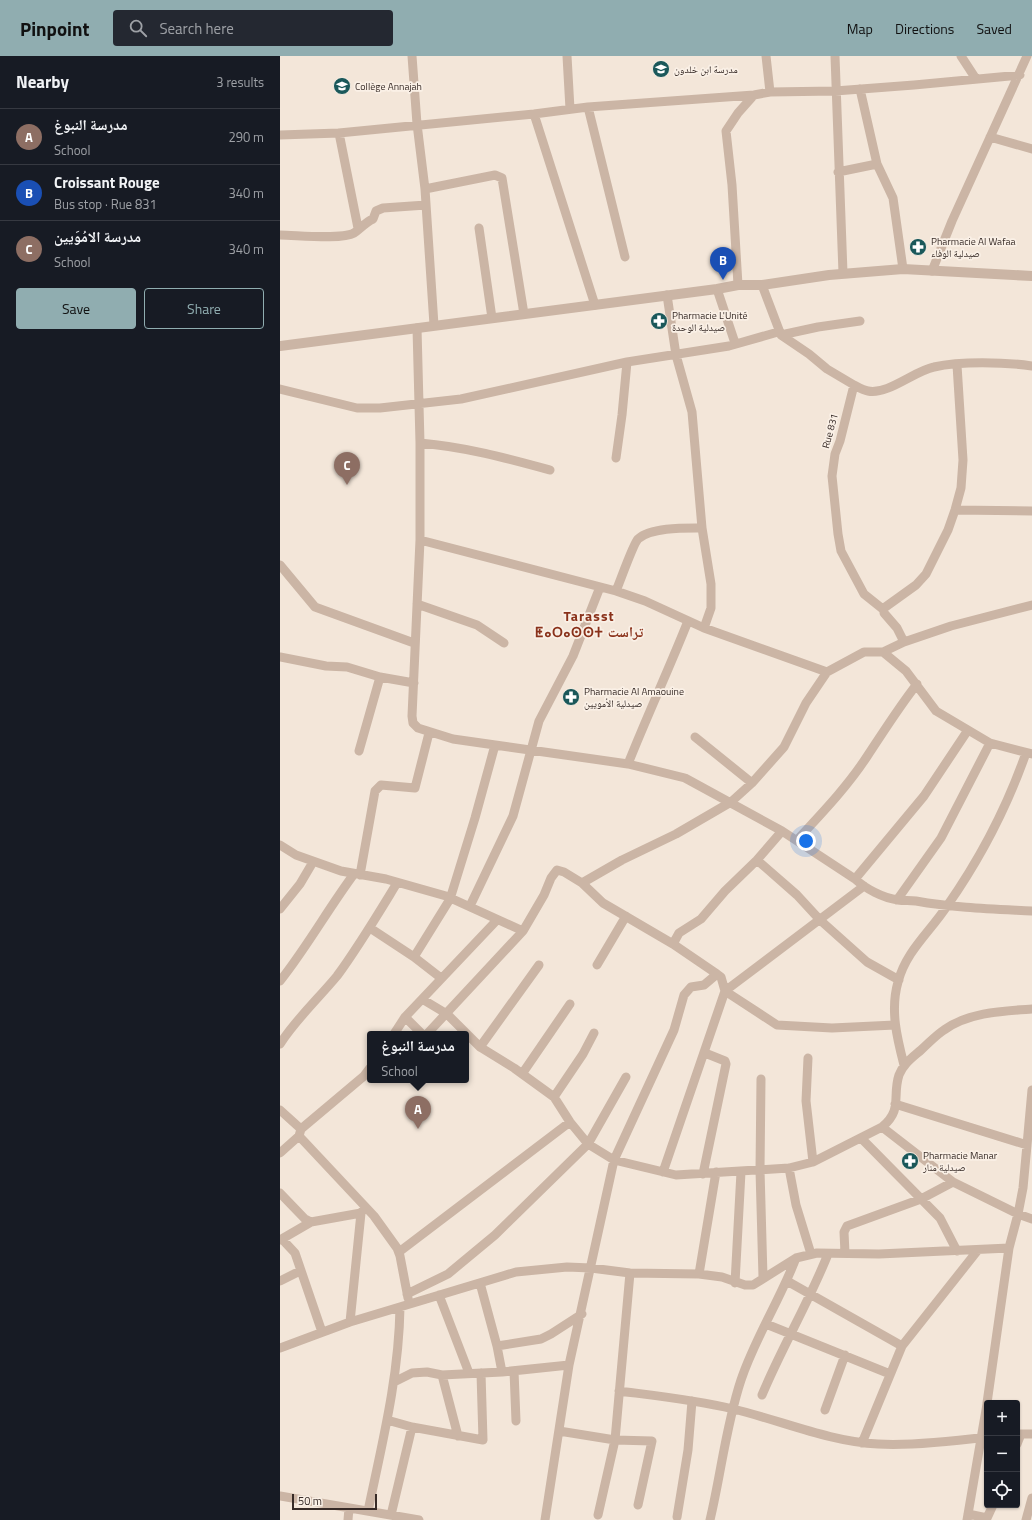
<!DOCTYPE html>
<html lang="en">
<head>
<meta charset="utf-8">
<style>
  :root { --surface:#171b24; --page:#242831; --text:#f1f3f6; --muted:#9ea1a6; --line:#363941; --accent:#90adb0 }
  body { margin:0; font-family:"Titillium Web","Noto Naskh Arabic","Noto Sans Tifinagh",sans-serif; background:var(--page); color:var(--text) }
  .controls { position:absolute; right:12px; bottom:12px; display:grid; overflow:hidden; border-radius:4px; box-shadow:0 1px 3px #0004 }
  .controls button { width:36px; height:36px; display:grid; place-items:center; padding:0; border:0; border-bottom:1px solid var(--line); background:var(--surface); color:var(--text); font:20px sans-serif }
  .scale { position:absolute; left:12px; bottom:10px; width:85px; box-sizing:border-box; padding-left:4px; border:2px solid #372b27; border-top:0; font-size:11px; line-height:14px; white-space:nowrap; color:#372b27; -webkit-text-stroke:3px #faf0e6; paint-order:stroke }
  .you { position:absolute; left:526px; top:785px; width:14px; height:14px; margin:-10px; border:3px solid #fff; border-radius:50%; background:#1a73e8; box-shadow:0 0 0 6px #1a73e833 }
  .badge { display:grid; place-items:center; width:26px; height:26px; border-radius:50%; background:var(--accent); color:#fff; font-size:13px; font-weight:700 }
  .pin { position:absolute; translate:-50% -33px; filter:drop-shadow(0 1px 2px #0008) }
  .pin::after { content:''; position:absolute; top:21px; width:14px; height:12px; background:inherit; clip-path:polygon(0 0,100% 0,50% 100%) }
  .popup { position:absolute; left:87px; top:975px; width:102px; height:52px; box-sizing:border-box; display:grid; place-content:center; border-radius:4px; background:var(--surface); filter:drop-shadow(0 1px 3px #0005); font-size:13px; white-space:nowrap; color:var(--muted) }
  .popup b { font-size:15px; color:var(--text) }
  .popup::after { content:''; position:absolute; left:50%; top:100%; margin-left:-8px; border:8px solid transparent; border-top-color:var(--surface) }
  .list { margin:0; padding:0; list-style:none }
  h2 { display:flex; justify-content:space-between; align-items:center; height:52px; margin:0; padding:0 16px; font-size:17px }
  h2 small { font-size:13px; font-weight:400; color:var(--muted) }
  .list li { display:grid; grid-template-columns:26px 1fr auto; gap:12px; align-items:center; box-sizing:border-box; height:56px; padding:0 16px; border-top:1px solid var(--line) }
  .list b { display:block; font-size:15px; white-space:nowrap }
  .list p { margin:0; font-size:13px; white-space:nowrap; color:var(--muted) }
  .list em { font-size:13px; font-style:normal; color:var(--muted) }
  .actions { display:flex; gap:8px; padding:12px 16px }
  .actions a { flex:1; padding:9px 0; border:1px solid var(--accent); border-radius:4px; text-align:center; font-size:14px; color:var(--accent) }
  .actions .main { background:var(--accent); color:#111 }
  .icon { flex:none; width:22px; height:22px; fill:none; stroke:currentColor; stroke-width:2; stroke-linecap:round; stroke-linejoin:round }
  .map { position:relative; flex:none; width:752px; height:1464px; overflow:hidden }
  header { display:flex; align-items:center; gap:24px; box-sizing:border-box; height:56px; padding:0 20px; background:var(--accent); color:#111 }
  header strong { font-size:19px }
  nav { display:flex; gap:22px; margin-inline-start:auto; font-size:14px }
  .search { width:280px; height:36px; background:var(--page); display:flex; align-items:center; gap:10px; box-sizing:border-box; padding:0 14px; border-radius:4px; color:var(--muted); font-size:15px }
  main { display:flex }
  aside { flex:1; background:var(--surface) }
  .map>svg:first-child { display:block }
</style>
</head>
<body>
<header>
<strong>Pinpoint</strong>
<div class="search"><svg class="icon" aria-label="search" viewBox="0 0 24 24"><circle cx="10" cy="10" r="6"/><path d="M15 15l6 6"/></svg>Search here</div>
<nav><a>Map</a><a>Directions</a><a>Saved</a></nav>
</header>
<main>
<aside>
<h2>Nearby<small>3 results</small></h2>
<ul class="list">
<li><span class="badge" style="background:#8d6e63">A</span><div><b>مدرسة النبوغ</b><p>School</p></div><em>290 m</em></li>
<li><span class="badge" style="background:#1a4fb4">B</span><div><b>Croissant Rouge</b><p>Bus stop · Rue 831</p></div><em>340 m</em></li>
<li><span class="badge" style="background:#8d6e63">C</span><div><b>مدرسة الامُوَيين</b><p>School</p></div><em>340 m</em></li>
</ul>
<div class="actions"><a class="main">Save</a><a>Share</a></div>
</aside>
<div class="map">
<svg width="752" height="1464" viewBox="0 0 752 1464">
  <rect width="100%" height="100%" fill="#f3e6d9"/>
  <g fill="none" stroke-linecap="round" stroke-linejoin="round">
    <path stroke="#cbb5a5" stroke-width="9" d="M132,0L137,68L145,133L154,269
      M287,0L290,53
      M486,0L490,36
      M555,0L563,217
      M681,0L696,23
      M580,33L597,108
      M308,51L345,201
      M254,58L315,249
      M59,77L78,172
      M0,79L59,77L254,58L308,51L474,39L490,36L555,35L634,29L740,19
      M710,81L752,93
      M558,116L597,108L613,142L623,213
      M145,133L215,119L222,122L244,258
      M199,172L212,262
      M0,179C16,179 62,184 74,177C80,173 86,166 93,163L96,155L103,152L146,149
      M652,215L672,165L747,0
      M458,229L452,129L446,75L458,57L474,39
      M482,229L501,279L529,298L547,313L574,329L560,385L555,398L552,420L558,478L561,495L584,538L604,554
      M437,233L455,287
      M387,239L396,299L412,356L422,472L431,528V552L424,572
      M137,272L140,387V484L132,660L133,667L138,672L173,683L348,708L405,722L502,775L575,823C586,833 603,842 618,844C624,845 630,844 636,845C675,852 713,853 752,855
      M501,279L538,271L580,265
      M574,329C578,331 583,334 588,335C608,339 634,315 654,311C680,305 725,306 752,310
      M0,333L77,352H100L181,343L347,306L449,290L498,276
      M140,387C186,391 226,402 270,414
      M336,402L342,359L347,306
      M675,454L752,455
      M140,484L336,535L365,545L424,572L547,616
      M0,509L35,551L134,587
      M336,535C340,526 353,488 358,483C371,471 406,472 422,472
      M137,548L197,569L224,587
      M624,586L671,570L752,549
      M603,596L624,586L617,572L604,557V552L636,529L646,518L668,474L675,454L681,432L683,404L677,309
      M0,601L46,610L67,611L100,621
      M415,681L472,727
      M79,695L100,621L134,627
      M348,708C367,660 389,613 408,565
      M517,784C542,757 568,730 588,699C604,675 619,651 637,628
      M0,789L16,799L61,815L106,823L166,840L243,875L264,839L271,822L277,814L284,816L302,827L323,847L393,888L437,918L441,921L445,935L497,969L552,972L615,969
      M477,804L517,839L540,864L587,906L619,924
      M80,819L95,735L101,729L135,732L149,677
      M575,823L644,740L688,674
      M302,827L342,804L396,778L451,746L472,727L504,691L526,647L547,616L584,596H603L626,615L656,655L710,687L752,698
      M617,844L661,782L710,687
      M190,850L233,760L259,665L293,600L320,531
      M0,853L20,828L33,806
      M90,872L134,901L161,922
      M393,888L399,877L421,863L445,835L477,804L502,775
      M134,901L170,843L195,762L215,689
      M317,909L346,860
      M0,925C27,891 48,853 74,818
      M142,943L167,958L200,991L234,1012L274,1041L290,1066L308,1088L334,1104L396,1119L509,1112L533,1106L602,1071C623,1054 612,1040 619,1019C623,1008 633,1001 641,994C649,987 656,979 664,974C689,956 723,955 752,953
      M125,961L142,978
      M114,978L125,961L217,864
      M147,978L243,875
      M0,988C16,963 38,943 57,920C79,890 98,858 117,827
      M200,991L259,909
      M528,1002L526,1045L533,1106
      M624,1009C617,982 610,954 618,926C626,895 650,876 667,850C700,803 727,751 746,697
      M242,1018L290,948
      M481,1023L480,1114L483,1221
      M274,1041L303,998L314,977
      M615,1048L747,1089L752,1034
      M0,1054L21,1073
      M602,1071L673,1126L738,1158L743,1132L747,1089
      M19,1080L94,1160L117,1192L120,1200L128,1242
      M581,1082L660,1162L677,1195
      M0,1097L19,1080L21,1073L84,1020L90,1012
      M509,1112L516,1149L531,1198
      M383,1116L445,935L584,830
      M423,1118L446,1008L445,1005L425,997
      M0,1137L25,1163L31,1166L81,1157
      M2,1183L15,1197L42,1276
      M0,1184L31,1166
      M119,1196L290,1066
      M565,1197L564,1176L567,1170L641,1143L673,1126
      M419,1218L436,1116
      M0,1225L20,1215
      M507,1225L622,1290
      M200,1227L217,1290L222,1316
      M455,1227L461,1116
      M127,1238L168,1218L215,1179L308,1088L346,1021
      M159,1239L189,1317
      M70,1266L81,1157L85,1151
      M486,1268L610,1318
      M217,1290L261,1283L271,1278L302,1258
      M0,1292L70,1266L236,1216L287,1211L311,1212L350,1217L419,1218L442,1221L465,1229H473L516,1202L537,1197L599,1198L729,1192L738,1158L752,1163
      M234,1315L236,1365
      M162,1319L178,1380
      M114,1326L132,1317L147,1316L162,1319L222,1316L289,1309
      M339,1335C378,1340 416,1344 453,1353C500,1364 550,1386 598,1388C630,1390 675,1385 707,1381
      M482,1339C502,1291 529,1246 548,1198
      M707,1347L729,1192
      M545,1354L565,1299
      M107,1364L132,1371L203,1384L201,1317
      M279,1375L335,1384L372,1385L358,1449
      M737,1378H752
      M582,1387L622,1290L698,1194
      M737,1388L741,1378
      M0,1440L139,1464
      M88,1455C102,1388 119,1321 120,1251
      M688,1458L707,1462L713,1449
      M111,1459L132,1371
      M318,1459L335,1384L350,1217
      M397,1461L408,1394L412,1345
      M68,1464L69,1452
      M265,1464L289,1309L334,1104L394,974L404,939L411,931L424,929L437,918
      M430,1464C441,1418 446,1369 461,1324C475,1282 500,1244 516,1202
      M687,1464L707,1348
      M746,1464L752,1442"/>
    <path stroke="#cbb5a5" stroke-width="10" d="M0,290L437,233L458,229H482L549,219L623,213L752,220"/>
  </g>
  <defs>
    <g id="school-disc" transform="scale(0.9)"><circle r="9.5" fill="#1a585a" stroke="#faf0e6"/><path d="M0-5L7-2L0 1L-7-2ZM-4 1L0 2.5L4 1V4Q0 6-4 4Z" fill="#fff"/></g>
    <g id="pharmacy-disc" transform="scale(0.9)"><circle r="9.5" fill="#1a585a" stroke="#faf0e6"/><path d="M-2-6h4v4h4v4h-4v4h-4v-4h-4v-4h4Z" fill="#fff"/></g>
  </defs>
  <g fill-rule="evenodd">
    <use href="#school-disc" x="381" y="13"/>
    <use href="#school-disc" x="62" y="30"/>
    <use href="#pharmacy-disc" x="638" y="191"/>
    <use href="#pharmacy-disc" x="379" y="265"/>
    <use href="#pharmacy-disc" x="291" y="641"/>
    <use href="#pharmacy-disc" x="630" y="1105"/>
  </g>
  <g text-anchor="middle" dominant-baseline="central" stroke-width="3.5" stroke-linejoin="round" paint-order="stroke">
    <g font-size="10" fill="#372b27" stroke="#faf0e6" text-anchor="start">
      <text x="394" y="13">مدرسة ابن خلدون</text>
      <text x="75" y="30">Collège Annajah</text>
      <text x="651" y="185">Pharmacie Al Wafaa<tspan x="651" dy="12">صيدلية الوفاء</tspan></text>
      <text x="392" y="259">Pharmacie L'Unité<tspan x="392" dy="12">صيدلية الوحدة</tspan></text>
      <text x="304" y="635">Pharmacie Al Amaouine<tspan x="304" dy="12">صيدلية الأمويين</tspan></text>
      <text x="643" y="1099">Pharmacie Manar<tspan x="643" dy="12">صيدلية منار</tspan></text>
    </g>
    <g font-size="10" fill="#372b27" stroke="#faf0e6">
      <text transform="translate(550 375) rotate(-75)">Rue 831</text>
    </g>
    <g font-size="14" font-weight="bold" letter-spacing="1" fill="#8a321b" stroke="#faf0e6">
      <text x="309" y="559">Tarasst<tspan x="309" dy="16">ⵟⴰⵔⴰⵙⵙⵜ تراست</tspan></text>
    </g>
  </g>
</svg>
<div class="controls">
<button>+</button>
<button>−</button>
<button><svg class="icon" aria-label="locate" viewBox="0 0 24 24"><circle cx="12" cy="12" r="6"/><path d="M12 2v4M12 18v4M2 12h4M18 12h4"/></svg></button>
</div>
<div class="scale">50 m</div>
<div class="you"></div>
<div class="pin badge" style="left:138px;top:1073px;background:#8d6e63">A</div>
<div class="popup"><b>مدرسة النبوغ</b>School</div>
<div class="pin badge" style="left:443px;top:224px;background:#1a4fb4">B</div>
<div class="pin badge" style="left:67px;top:429px;background:#8d6e63">C</div>
</div>
</main>
</body>
</html>
